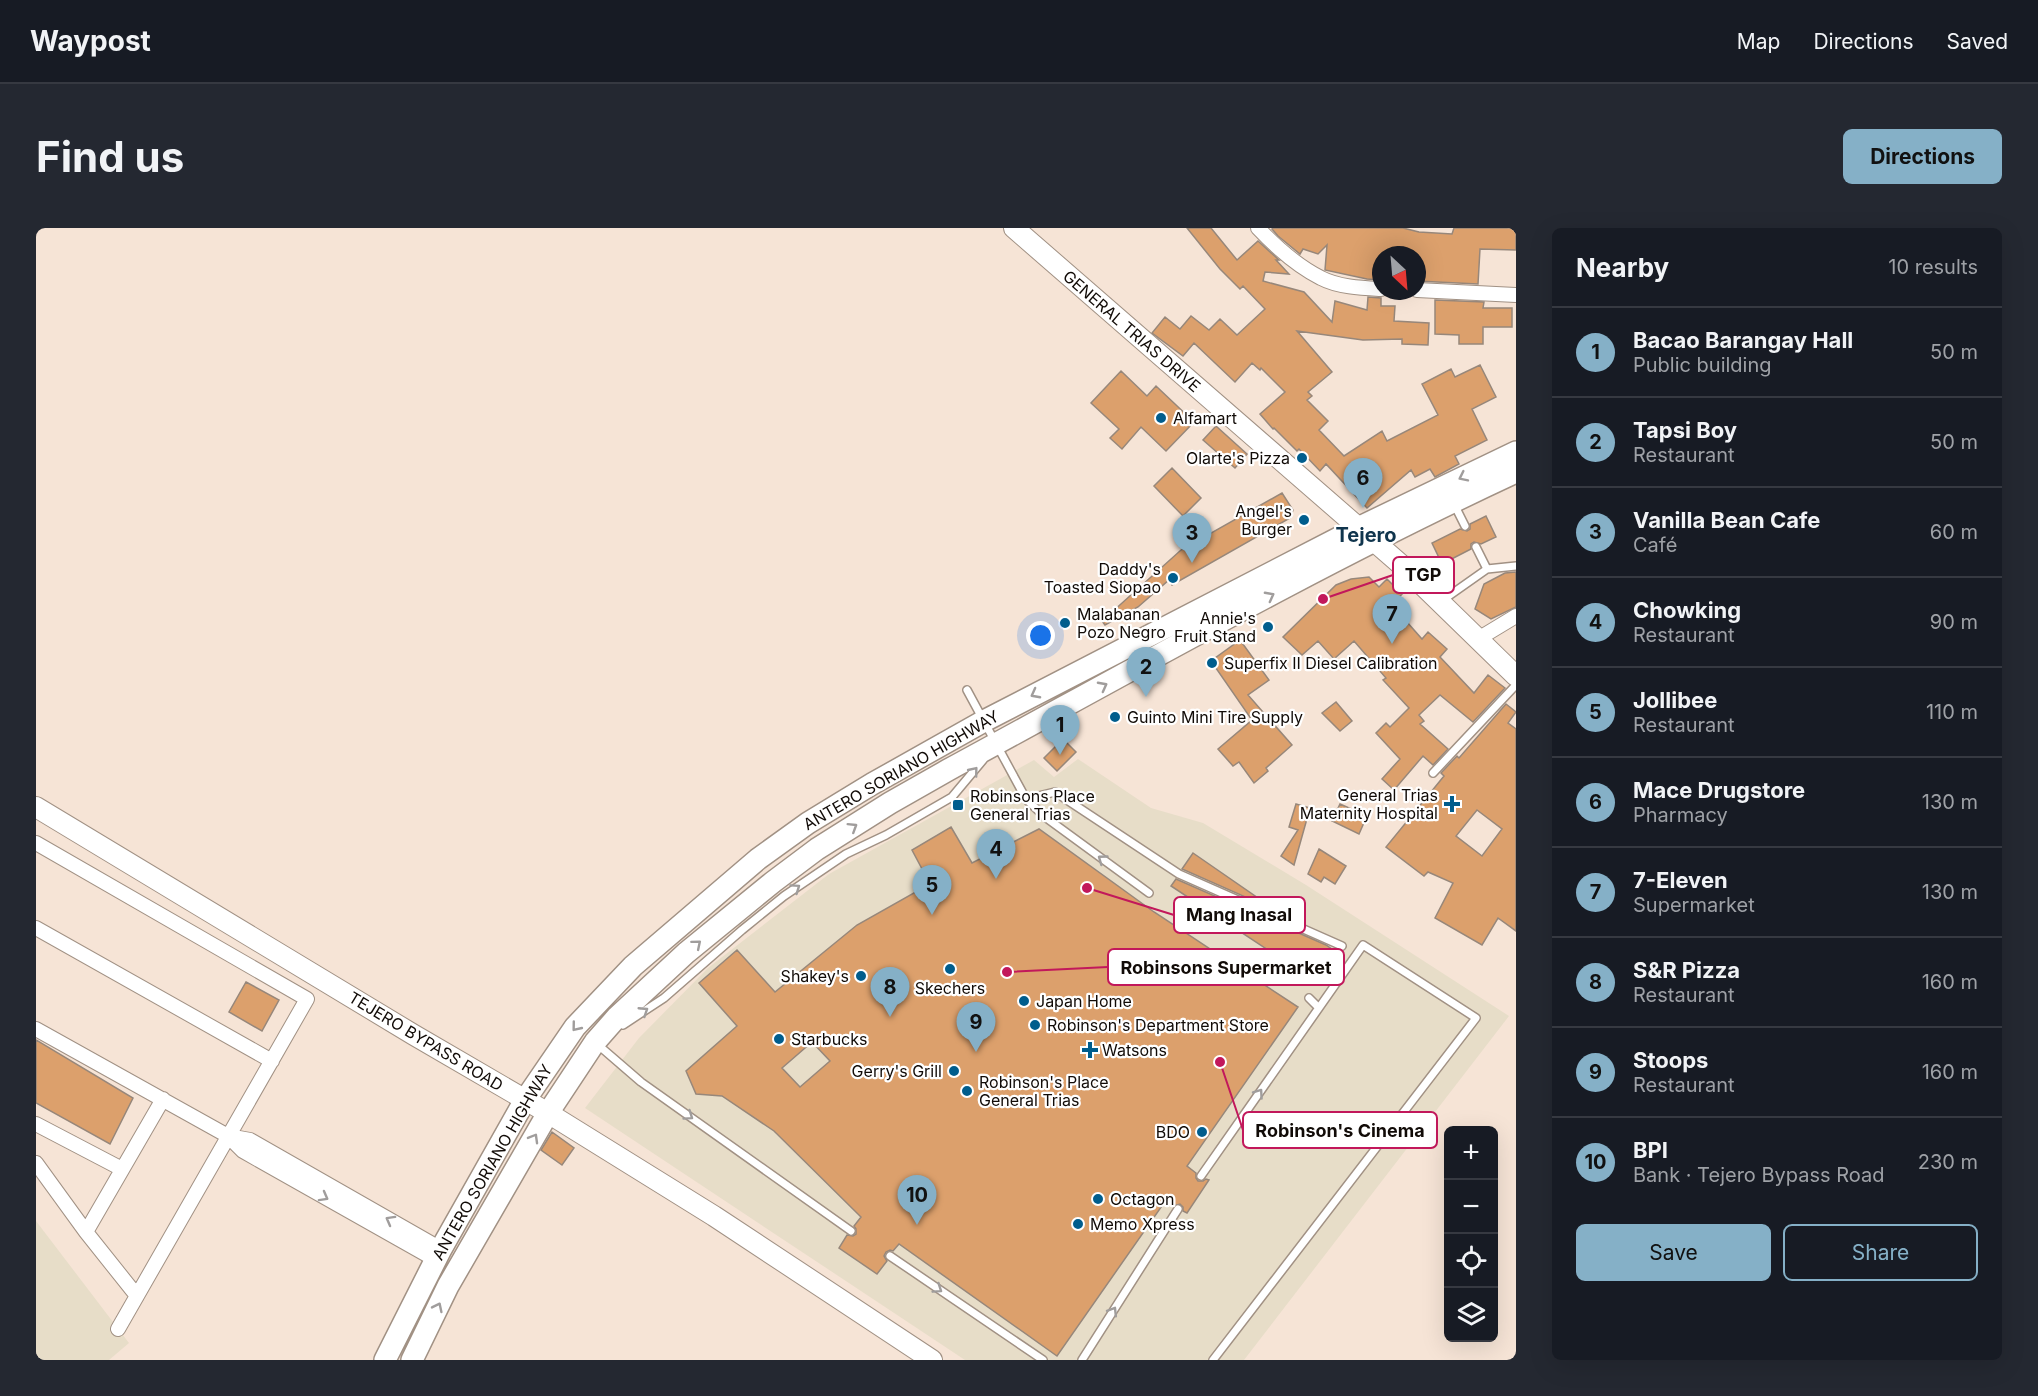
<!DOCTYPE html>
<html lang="en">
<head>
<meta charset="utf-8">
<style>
  :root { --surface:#171b24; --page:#242831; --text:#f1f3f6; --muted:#9ea1a6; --line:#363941; --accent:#85b0c7 }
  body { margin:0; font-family:Inter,sans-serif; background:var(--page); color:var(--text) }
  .controls { position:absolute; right:18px; bottom:18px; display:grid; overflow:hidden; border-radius:9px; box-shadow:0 6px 24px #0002 }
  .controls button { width:54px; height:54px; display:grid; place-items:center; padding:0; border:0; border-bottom:2px solid var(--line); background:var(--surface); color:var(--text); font:30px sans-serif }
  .compass { position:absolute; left:1336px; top:18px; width:54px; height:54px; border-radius:50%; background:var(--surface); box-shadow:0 6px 24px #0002; rotate:154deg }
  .you { position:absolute; left:1005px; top:408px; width:21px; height:21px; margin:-15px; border:4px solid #fff; border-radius:50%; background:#1a73e8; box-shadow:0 0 0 9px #1a73e833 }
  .badge { display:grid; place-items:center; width:39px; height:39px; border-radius:50%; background:var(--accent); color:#111; font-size:20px; font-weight:700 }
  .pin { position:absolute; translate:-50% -50px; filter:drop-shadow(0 2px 3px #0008) }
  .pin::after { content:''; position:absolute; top:32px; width:21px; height:18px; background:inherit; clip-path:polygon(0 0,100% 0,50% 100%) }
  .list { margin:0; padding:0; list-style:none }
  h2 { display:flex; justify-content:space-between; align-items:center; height:78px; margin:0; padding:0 24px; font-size:26px }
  h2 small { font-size:20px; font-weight:400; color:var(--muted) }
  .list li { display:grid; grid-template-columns:39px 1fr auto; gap:18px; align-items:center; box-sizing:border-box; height:90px; padding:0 24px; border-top:2px solid var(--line) }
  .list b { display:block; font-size:22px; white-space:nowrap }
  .list p { margin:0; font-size:20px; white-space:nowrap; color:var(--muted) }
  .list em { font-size:20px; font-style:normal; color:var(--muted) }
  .actions { display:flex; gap:12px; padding:18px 24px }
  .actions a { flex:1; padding:14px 0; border:2px solid var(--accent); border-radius:9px; text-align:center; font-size:21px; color:var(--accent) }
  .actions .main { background:var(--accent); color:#111 }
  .icon { flex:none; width:33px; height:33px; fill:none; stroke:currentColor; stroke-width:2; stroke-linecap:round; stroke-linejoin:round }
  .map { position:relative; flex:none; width:1480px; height:1132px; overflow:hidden; border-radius:9px }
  header { display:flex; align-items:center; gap:36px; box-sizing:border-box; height:84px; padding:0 30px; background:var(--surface); border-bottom:2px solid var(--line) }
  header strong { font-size:28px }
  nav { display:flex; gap:33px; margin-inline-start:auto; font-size:21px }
  .intro { display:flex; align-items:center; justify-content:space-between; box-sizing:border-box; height:144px; padding:0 36px }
  h1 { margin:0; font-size:42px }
  .button { padding:15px 27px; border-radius:9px; background:var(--accent); color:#111; font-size:21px; font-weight:700 }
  main { display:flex; gap:36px; padding:0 36px }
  aside { flex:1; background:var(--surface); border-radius:9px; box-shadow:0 6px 24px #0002 }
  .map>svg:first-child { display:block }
</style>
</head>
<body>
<header>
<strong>Waypost</strong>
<nav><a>Map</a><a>Directions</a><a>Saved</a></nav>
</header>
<div class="intro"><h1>Find us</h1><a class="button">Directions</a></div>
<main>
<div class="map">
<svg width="1480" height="1132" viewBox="0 0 1480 1132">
  <rect width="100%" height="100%" fill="#f6e4d6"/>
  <path fill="#e7ddc8" d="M1042,531L1115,580L1167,595L1270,657L1473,788L1208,1132H929L549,880L603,810L672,740L793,646L998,532L1018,549Z
    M0,993L93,1115L73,1132H0Z"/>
  <path fill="#dca06c" stroke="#97877a" stroke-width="1.5" fill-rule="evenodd" d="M1151,0H1175L1201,32L1222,13L1243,32H1240L1253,46L1229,44L1227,53L1268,64L1296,94L1299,73L1331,82L1332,69L1345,70V78H1359L1358,93L1393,95L1392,117L1366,116V111L1327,112L1261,103L1296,144L1272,164L1276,168L1271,172L1292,193L1283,202L1308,228L1346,203L1351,213L1402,187L1386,156L1415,141L1419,149L1444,137L1460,169L1436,181L1451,212L1419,228L1423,236L1399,249L1394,241L1379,249L1375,242L1331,280L1290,236L1284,243L1263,221L1261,223L1238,200L1237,201L1224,186L1249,164L1225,140L1224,142L1216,135L1199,154L1158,115L1147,128L1116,105L1129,89L1144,101L1155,88L1173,102L1184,91L1201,107L1229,81L1207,58L1204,61L1184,41Z
    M1237,0H1367L1383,4L1416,6L1418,0H1480V22L1444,21L1442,56L1381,53V27H1345V52L1331,51L1289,42L1291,17L1282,26L1267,21L1264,26L1242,8L1236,1Z
    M1399,72L1448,74L1447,80H1476V99H1447V116H1423V107L1399,106Z
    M1085,143L1111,168L1120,158L1158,194L1130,223L1105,199L1086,221L1074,210L1083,201L1055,175Z
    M1180,198L1211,226L1199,240L1167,212Z
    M1136,240L1165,270L1147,288L1118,258Z
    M1246,265L1257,282L1254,290L1136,357L1133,352L1102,379L1069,397L1066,393L1145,322Z
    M1450,288L1460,309L1445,316L1438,314L1435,316V321L1406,336L1396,315L1424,301L1431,303L1434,301V296Z
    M1480,344V379L1455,391L1439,381L1448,356L1469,345Z
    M1333,349L1343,359L1351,351L1366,366L1356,377L1386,411L1392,404L1411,421L1404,429L1438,465L1452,447L1469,460L1437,494L1404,467L1383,487L1388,493L1384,496L1412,521L1397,537L1387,528L1358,562L1346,551L1364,531L1340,505L1350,495L1354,499L1373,480L1347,452L1350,450L1318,413L1298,431L1282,413L1266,427L1247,409L1300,357L1315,351Z
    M1204,412L1233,452L1212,467L1256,517L1230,540L1232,543L1218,555L1203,534L1197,538L1182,521L1216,492L1175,433Z
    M1300,474L1316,493L1304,503L1286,485Z
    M1470,476L1480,484L1472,495L1480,501V703L1462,690L1446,717L1399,690L1417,655L1392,644L1388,648L1350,619L1408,548L1405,545L1421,528L1423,530ZM1441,582L1466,601L1446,628L1420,608Z
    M1027,511L1040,524L1021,543L1008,530Z
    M1260,576L1274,580L1258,637L1245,628L1262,602L1253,599Z
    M1304,576L1331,588L1323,606L1296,593Z
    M915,599L936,635L1003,601L1118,684L1262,779L1151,938L1160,945V950L1162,953H1167L1170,951L1173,952L1151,985L1147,983V979L1144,976L1138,978L1130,972L1021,1128L863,1016L857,1023L854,1022L850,1024L848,1028L851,1033L841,1046L803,1020L811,1007L817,1008L820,1006V1001L818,998L825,989L738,903L686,868L660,866L650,843L701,798L663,755L701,722L739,764L821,697L894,656L876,622ZM776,814L794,833L764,859L746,840Z
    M1283,621L1310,638L1299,656L1288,649L1285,654L1272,646Z
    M1157,625L1241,683L1146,641Z
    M1140,651L1290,717L1300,724L1279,753L1135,658Z
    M210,754L243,772L226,803L193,784Z
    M0,812L97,870L74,916L0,875Z
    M516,904L538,920L526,937L505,922Z"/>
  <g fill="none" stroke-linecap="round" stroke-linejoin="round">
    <g stroke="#a19184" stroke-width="10">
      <path id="lane" d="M1418,276L1429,298
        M1440,319L1451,341
        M1407,372L1451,341L1480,338
        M931,462L990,571L1009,589L1113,665
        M1397,545L1480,457
        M990,571L1019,564L1143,646L1306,718
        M1273,770L1282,779
        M587,797L628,770L706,702L748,668L810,626L850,607L916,569L947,532
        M561,816L605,854L815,1003
        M1165,948L1327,717L1440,790L1177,1132
        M854,1028L1007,1132
        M1046,1132L1142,981"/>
    </g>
    <g stroke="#a19184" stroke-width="16">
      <path id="street" d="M1222,0C1240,19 1261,38 1285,50C1302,59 1326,60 1345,61
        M1381,62L1480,67
        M1442,411L1480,388
        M0,615L271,771L82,1101
        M0,700L236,833
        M0,801L192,908L207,923L400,1032
        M0,896L86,941
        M192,908L214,912L405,1021
        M0,935L50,1004L101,1068
        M50,1004L127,871"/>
    </g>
    <g stroke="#a19184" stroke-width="22">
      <path id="secondary" d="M978,0L1370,341L1480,448
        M0,579L378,807L512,885L678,988L896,1132"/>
    </g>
    <g stroke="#a19184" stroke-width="24">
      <path id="primary" d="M349,1132L405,1021L489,872L539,799L597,738L722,631L772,595L836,556L948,493L1322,300L1480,224
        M376,1132L412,1058L512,885L559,814L581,789L650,725L737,654L781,621L854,575L912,542C1100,440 1286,334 1480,244"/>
    </g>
    <use href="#lane" stroke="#fff" stroke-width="7"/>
    <use href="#street" stroke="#fff" stroke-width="14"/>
    <use href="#secondary" stroke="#fff" stroke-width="20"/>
    <use href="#primary" stroke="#fff" stroke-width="21"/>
  </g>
  <defs><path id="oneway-chevron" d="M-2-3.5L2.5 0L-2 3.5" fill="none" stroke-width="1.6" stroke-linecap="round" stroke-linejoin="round" transform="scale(1.5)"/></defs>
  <g stroke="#a09d9c">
    <use href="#oneway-chevron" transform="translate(1427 249) rotate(154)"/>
    <use href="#oneway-chevron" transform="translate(1234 368) rotate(-28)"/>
    <use href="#oneway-chevron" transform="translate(1067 458) rotate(-28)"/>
    <use href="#oneway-chevron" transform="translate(999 466) rotate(152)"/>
    <use href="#oneway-chevron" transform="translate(938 543) rotate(-51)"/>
    <use href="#oneway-chevron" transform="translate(817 599) rotate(-32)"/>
    <use href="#oneway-chevron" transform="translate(1066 631) rotate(-144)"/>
    <use href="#oneway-chevron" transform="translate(760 660) rotate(-35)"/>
    <use href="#oneway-chevron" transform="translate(661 716) rotate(-40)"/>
    <use href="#oneway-chevron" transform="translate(608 783) rotate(-33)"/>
    <use href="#oneway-chevron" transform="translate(540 799) rotate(129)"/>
    <use href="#oneway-chevron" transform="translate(1223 865) rotate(-55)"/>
    <use href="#oneway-chevron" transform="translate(653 888) rotate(35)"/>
    <use href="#oneway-chevron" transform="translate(498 910) rotate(-60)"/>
    <use href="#oneway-chevron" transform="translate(288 969) rotate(29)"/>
    <use href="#oneway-chevron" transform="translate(354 992) rotate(-151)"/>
    <use href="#oneway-chevron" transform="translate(902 1061) rotate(34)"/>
    <use href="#oneway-chevron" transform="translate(402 1079) rotate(-64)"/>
    <use href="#oneway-chevron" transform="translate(1077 1083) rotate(-58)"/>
  </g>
  <g fill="#005d8d" stroke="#fff" stroke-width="2">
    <circle cx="1125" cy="190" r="6"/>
    <circle cx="1266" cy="230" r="6"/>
    <circle cx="1268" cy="292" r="6"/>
    <circle cx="1137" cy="350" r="6"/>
    <circle cx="1029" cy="395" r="6"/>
    <circle cx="1232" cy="399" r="6"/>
    <circle cx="1176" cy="435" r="6"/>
    <circle cx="1079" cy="489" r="6"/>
    <path d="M1413 567h6v6h6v6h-6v6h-6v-6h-6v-6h6z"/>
    <rect x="916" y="571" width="12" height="12" rx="3"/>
    <circle cx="914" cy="741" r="6"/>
    <circle cx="825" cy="748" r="6"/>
    <circle cx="988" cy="773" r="6"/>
    <circle cx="999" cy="797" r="6"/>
    <circle cx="743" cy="811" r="6"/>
    <path d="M1051 813h6v6h6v6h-6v6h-6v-6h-6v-6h6z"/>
    <circle cx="918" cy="843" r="6"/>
    <circle cx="931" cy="863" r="6"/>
    <circle cx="1166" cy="904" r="6"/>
    <circle cx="1062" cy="971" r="6"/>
    <circle cx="1042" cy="996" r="6"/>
  </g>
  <g text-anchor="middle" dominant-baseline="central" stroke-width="4.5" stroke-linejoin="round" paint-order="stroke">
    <g font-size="16" fill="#110b07" stroke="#fff">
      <text transform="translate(1096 103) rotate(41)">GENERAL TRIAS DRIVE</text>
      <text transform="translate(865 542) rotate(-30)">ANTERO SORIANO HIGHWAY</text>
      <text transform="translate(390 813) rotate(31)">TEJERO BYPASS ROAD</text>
      <text transform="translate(456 934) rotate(-60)">ANTERO SORIANO HIGHWAY</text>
    </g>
    <g font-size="16" fill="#110b07" stroke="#fff" text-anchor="start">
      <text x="1137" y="190">Alfamart</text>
      <text x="1254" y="230" text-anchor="end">Olarte's Pizza</text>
      <text x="1256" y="283" text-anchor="end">Angel's<tspan x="1256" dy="18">Burger</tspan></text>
      <text x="1125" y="341" text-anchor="end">Daddy's<tspan x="1125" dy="18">Toasted Siopao</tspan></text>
      <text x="1041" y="386">Malabanan<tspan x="1041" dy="18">Pozo Negro</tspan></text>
      <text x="1220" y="390" text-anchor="end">Annie's<tspan x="1220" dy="18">Fruit Stand</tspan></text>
      <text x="1188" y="435">Superfix II Diesel Calibration</text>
      <text x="1091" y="489">Guinto Mini Tire Supply</text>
      <text x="1402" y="567" text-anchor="end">General Trias<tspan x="1402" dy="18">Maternity Hospital</tspan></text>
      <text x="934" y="568">Robinsons Place<tspan x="934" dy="18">General Trias</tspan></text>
      <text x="813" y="748" text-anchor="end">Shakey's</text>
      <text x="914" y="760" text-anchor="middle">Skechers</text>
      <text x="1000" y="773">Japan Home</text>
      <text x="1011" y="797">Robinson's Department Store</text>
      <text x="755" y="811">Starbucks</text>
      <text x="1066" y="822">Watsons</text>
      <text x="906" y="843" text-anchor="end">Gerry's Grill</text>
      <text x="943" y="854">Robinson's Place<tspan x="943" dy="18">General Trias</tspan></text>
      <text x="1154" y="904" text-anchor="end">BDO</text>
      <text x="1074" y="971">Octagon</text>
      <text x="1054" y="996">Memo Xpress</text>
    </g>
    <g font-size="20" font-weight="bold" fill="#10354d" stroke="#fff">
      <text x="1330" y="307">Tejero</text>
    </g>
  </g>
  <path fill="none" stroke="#c2185b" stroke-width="2" d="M1287 371L1357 347M1051 660L1138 687M971 744L1072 739M1184 834L1207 902"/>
  <g fill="#c2185b" stroke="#fff" stroke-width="2">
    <circle cx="1287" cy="371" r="6"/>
    <circle cx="1051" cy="660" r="6"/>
    <circle cx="971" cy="744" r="6"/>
    <circle cx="1184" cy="834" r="6"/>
  </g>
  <g fill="#fff" stroke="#c2185b" stroke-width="2">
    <rect x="1357" y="329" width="61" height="36" rx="6"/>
    <rect x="1138" y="669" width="131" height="36" rx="6"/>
    <rect x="1072" y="721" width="236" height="36" rx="6"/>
    <rect x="1207" y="884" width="194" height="36" rx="6"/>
  </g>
  <g font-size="18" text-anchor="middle" font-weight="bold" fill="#110b07">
    <text x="1387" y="353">TGP</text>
    <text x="1203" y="693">Mang Inasal</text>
    <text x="1190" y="746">Robinsons Supermarket</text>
    <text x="1304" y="909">Robinson's Cinema</text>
  </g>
</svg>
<div class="controls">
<button>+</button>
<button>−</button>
<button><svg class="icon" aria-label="locate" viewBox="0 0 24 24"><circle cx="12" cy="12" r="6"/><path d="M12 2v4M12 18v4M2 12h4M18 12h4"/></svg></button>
<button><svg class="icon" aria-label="layers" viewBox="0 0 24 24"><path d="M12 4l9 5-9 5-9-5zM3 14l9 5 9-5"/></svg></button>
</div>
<svg class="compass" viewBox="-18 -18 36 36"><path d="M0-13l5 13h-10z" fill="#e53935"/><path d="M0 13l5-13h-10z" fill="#9ea1a6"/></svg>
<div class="you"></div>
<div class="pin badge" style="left:1024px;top:527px">1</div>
<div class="pin badge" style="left:1110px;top:469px">2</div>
<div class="pin badge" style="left:1156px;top:335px">3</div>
<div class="pin badge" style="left:960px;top:651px">4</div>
<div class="pin badge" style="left:896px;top:687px">5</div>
<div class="pin badge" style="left:1327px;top:280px">6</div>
<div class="pin badge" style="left:1356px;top:416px">7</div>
<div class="pin badge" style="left:854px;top:789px">8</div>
<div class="pin badge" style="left:940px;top:824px">9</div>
<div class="pin badge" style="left:881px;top:997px">10</div>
</div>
<aside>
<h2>Nearby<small>10 results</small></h2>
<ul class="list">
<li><span class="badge">1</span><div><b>Bacao Barangay Hall</b><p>Public building</p></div><em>50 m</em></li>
<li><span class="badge">2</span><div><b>Tapsi Boy</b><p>Restaurant</p></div><em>50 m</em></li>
<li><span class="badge">3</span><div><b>Vanilla Bean Cafe</b><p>Café</p></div><em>60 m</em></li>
<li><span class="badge">4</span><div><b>Chowking</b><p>Restaurant</p></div><em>90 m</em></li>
<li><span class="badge">5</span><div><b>Jollibee</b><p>Restaurant</p></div><em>110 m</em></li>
<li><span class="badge">6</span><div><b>Mace Drugstore</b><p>Pharmacy</p></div><em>130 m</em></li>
<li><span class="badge">7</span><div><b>7-Eleven</b><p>Supermarket</p></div><em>130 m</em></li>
<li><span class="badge">8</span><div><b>S&amp;R Pizza</b><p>Restaurant</p></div><em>160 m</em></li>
<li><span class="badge">9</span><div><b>Stoops</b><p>Restaurant</p></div><em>160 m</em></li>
<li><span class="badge">10</span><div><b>BPI</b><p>Bank · Tejero Bypass Road</p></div><em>230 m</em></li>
</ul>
<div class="actions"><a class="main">Save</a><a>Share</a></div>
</aside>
</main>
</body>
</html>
